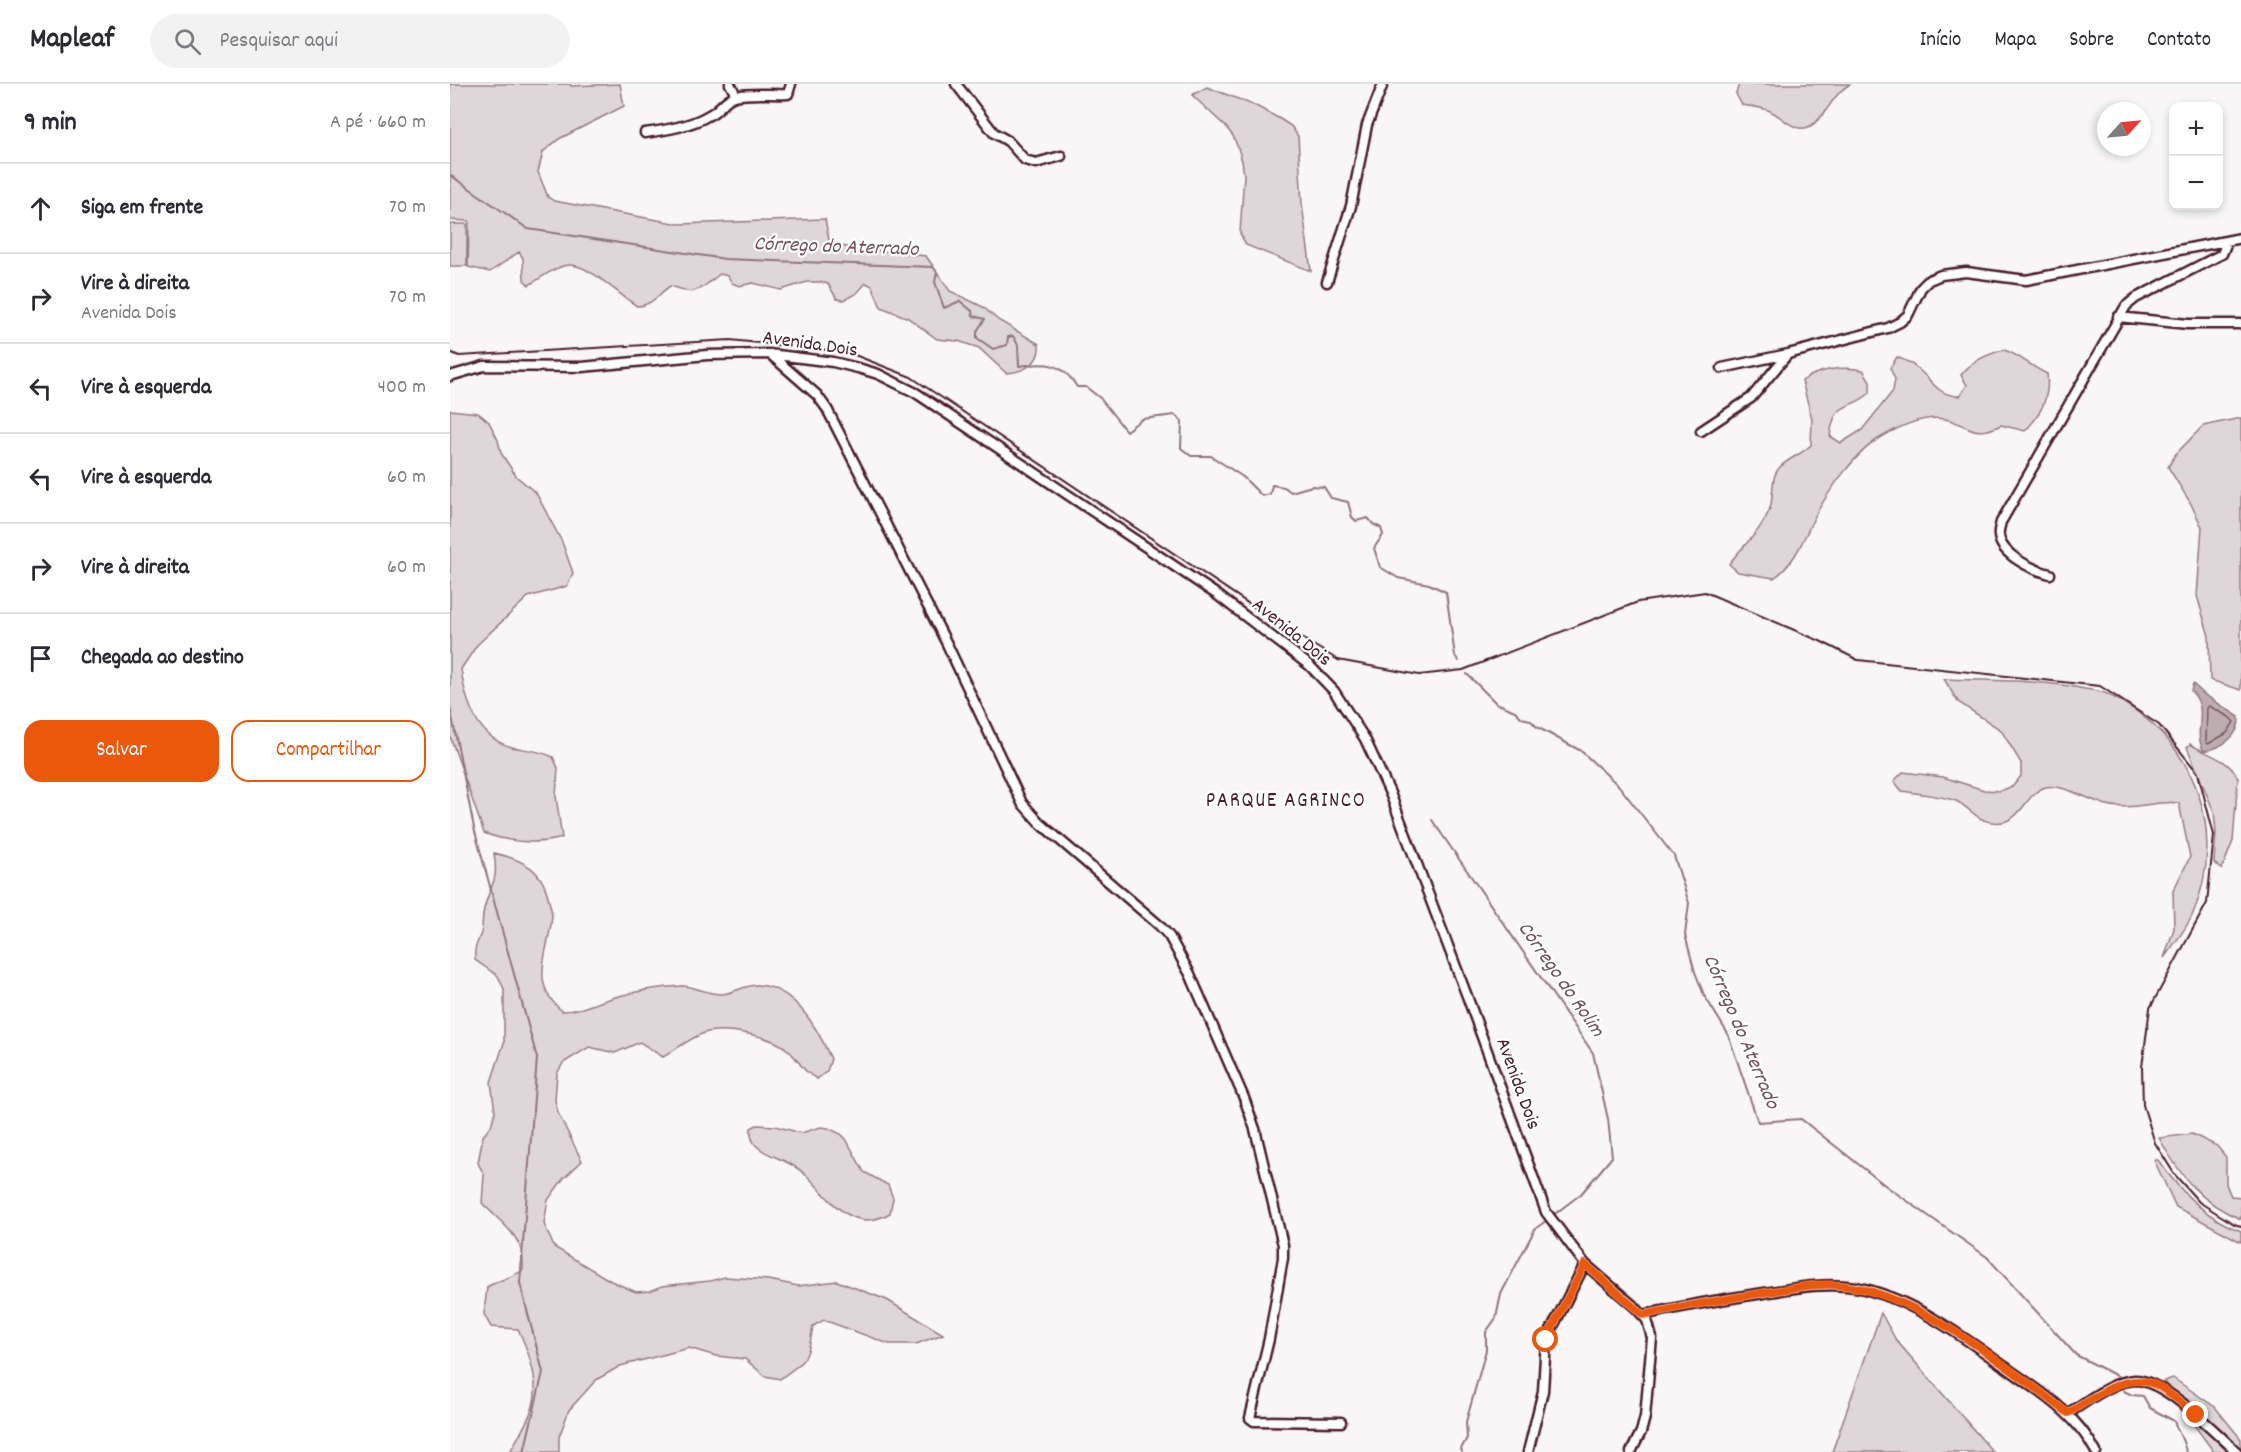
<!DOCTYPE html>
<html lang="pt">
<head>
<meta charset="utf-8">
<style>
  :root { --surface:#fff; --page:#f2f2f3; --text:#2b2b33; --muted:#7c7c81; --line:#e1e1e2; --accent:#ea580c }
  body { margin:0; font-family:Dekko,sans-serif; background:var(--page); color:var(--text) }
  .controls { position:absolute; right:18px; top:18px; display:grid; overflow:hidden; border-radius:12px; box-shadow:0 3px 9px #0003 }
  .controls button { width:54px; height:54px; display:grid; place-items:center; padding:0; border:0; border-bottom:2px solid var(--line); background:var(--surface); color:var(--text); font:30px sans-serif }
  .compass { position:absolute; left:1647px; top:18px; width:54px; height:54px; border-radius:50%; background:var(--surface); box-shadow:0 3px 9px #0003; rotate:63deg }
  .stop { position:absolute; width:18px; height:18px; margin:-14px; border:4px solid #ea580c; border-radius:50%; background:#fff }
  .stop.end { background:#ea580c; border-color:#fff; box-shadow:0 2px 6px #0008 }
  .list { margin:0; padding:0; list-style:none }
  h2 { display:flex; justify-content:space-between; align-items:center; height:78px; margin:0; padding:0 24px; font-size:26px }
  h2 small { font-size:20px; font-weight:400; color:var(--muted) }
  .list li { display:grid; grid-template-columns:39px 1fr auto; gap:18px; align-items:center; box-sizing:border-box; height:90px; padding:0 24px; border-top:2px solid var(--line) }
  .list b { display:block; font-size:22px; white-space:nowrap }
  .list p { margin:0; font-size:20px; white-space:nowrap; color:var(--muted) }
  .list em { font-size:20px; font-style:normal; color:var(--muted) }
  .actions { display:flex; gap:12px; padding:18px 24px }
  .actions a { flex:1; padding:14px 0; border:2px solid var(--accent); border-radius:18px; text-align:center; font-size:21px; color:var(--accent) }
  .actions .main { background:var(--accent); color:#fff }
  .icon { flex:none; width:33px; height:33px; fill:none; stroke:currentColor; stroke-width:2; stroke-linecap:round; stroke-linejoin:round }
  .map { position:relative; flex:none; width:1791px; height:1368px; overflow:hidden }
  header { display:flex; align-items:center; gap:36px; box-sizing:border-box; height:84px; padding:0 30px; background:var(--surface); border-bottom:2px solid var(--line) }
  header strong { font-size:28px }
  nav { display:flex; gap:33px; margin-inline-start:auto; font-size:21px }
  .search { width:420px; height:54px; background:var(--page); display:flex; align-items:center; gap:15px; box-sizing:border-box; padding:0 21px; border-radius:33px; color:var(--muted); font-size:22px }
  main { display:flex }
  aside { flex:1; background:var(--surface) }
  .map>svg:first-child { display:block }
</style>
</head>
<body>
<header>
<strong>Mapleaf</strong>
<div class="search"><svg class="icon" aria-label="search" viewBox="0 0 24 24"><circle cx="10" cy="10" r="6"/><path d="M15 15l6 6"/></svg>Pesquisar aqui</div>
<nav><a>Início</a><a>Mapa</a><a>Sobre</a><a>Contato</a></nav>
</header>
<main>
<aside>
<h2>9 min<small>A pé · 660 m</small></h2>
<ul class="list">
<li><svg class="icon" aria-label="ahead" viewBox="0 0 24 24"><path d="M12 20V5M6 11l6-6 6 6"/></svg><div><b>Siga em frente</b></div><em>70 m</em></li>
<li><svg class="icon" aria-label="right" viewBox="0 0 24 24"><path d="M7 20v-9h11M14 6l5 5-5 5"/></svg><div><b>Vire à direita</b><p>Avenida Dois</p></div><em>70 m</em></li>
<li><svg class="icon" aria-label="left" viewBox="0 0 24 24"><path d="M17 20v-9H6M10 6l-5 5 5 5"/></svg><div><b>Vire à esquerda</b></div><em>400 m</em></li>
<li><svg class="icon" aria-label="left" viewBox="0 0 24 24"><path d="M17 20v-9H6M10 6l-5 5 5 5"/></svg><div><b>Vire à esquerda</b></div><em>60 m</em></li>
<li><svg class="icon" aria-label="right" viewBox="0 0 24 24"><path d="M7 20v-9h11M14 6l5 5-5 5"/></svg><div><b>Vire à direita</b></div><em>60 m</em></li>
<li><svg class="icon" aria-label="arrive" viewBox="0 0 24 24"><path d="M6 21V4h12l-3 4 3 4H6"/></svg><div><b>Chegada ao destino</b></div></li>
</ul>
<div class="actions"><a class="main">Salvar</a><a>Compartilhar</a></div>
</aside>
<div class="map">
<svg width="1791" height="1368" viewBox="0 0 1791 1368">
  <rect width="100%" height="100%" fill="#f8f6f7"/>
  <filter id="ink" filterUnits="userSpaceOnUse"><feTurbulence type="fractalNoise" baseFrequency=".0167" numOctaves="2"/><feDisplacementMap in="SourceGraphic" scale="12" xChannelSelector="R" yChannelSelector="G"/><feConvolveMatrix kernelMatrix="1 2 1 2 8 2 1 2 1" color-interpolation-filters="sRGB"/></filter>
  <g filter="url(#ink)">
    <path fill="#ded6d9" stroke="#947a82" stroke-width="1.5" d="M0,0H120L121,2L170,0L174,22L109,55L93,68L88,88L98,113L104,117L229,140L375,135L380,161L476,172L500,207L533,223L548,236L589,260C591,280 573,288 556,289L529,264L508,257L487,255L458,234L431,223L422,202L416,199L407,209L394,216L387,215L378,200L371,198H357L331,206L303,199L289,202L282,199L278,192L270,190L253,203L241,208L220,202C209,209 201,223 187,222C170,212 142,183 122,181C108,180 91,194 79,201L74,196L73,174L69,168L40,188L18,183L19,137L0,136Z
      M1289,0H1400C1385,9 1380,23 1369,35C1349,57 1336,34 1320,27C1312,23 1301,23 1292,21L1286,10Z
      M757,3L806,22L830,35L841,42L848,52L852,120L861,187L796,161L790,149L794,91L792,77L788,64L783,52L775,42L742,11Z
      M0,140H17V182H0Z
      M1554,266C1570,271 1581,283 1597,290C1600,313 1591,331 1575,347L1551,341C1523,355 1519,340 1495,335C1474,331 1448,343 1430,354C1406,368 1380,405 1366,430C1354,453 1346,479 1324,494L1288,488L1279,480C1292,462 1310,449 1319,427C1325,414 1319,394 1330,383C1339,374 1352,370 1361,361L1362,335L1352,297C1368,285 1393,282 1413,286L1420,297V309C1398,328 1385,315 1380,352L1391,359L1412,346L1443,307L1445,295L1440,284L1447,273C1454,276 1462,279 1468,285C1484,298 1487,312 1510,312L1517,301L1511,291C1522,277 1537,270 1554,266Z
      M0,326L28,329L39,338L48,356L51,369L66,392L86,409L112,458L123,489L117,502L78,513L27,561L11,585C15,616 27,654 62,663C76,666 89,666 103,673L108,684L106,712L112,754C88,761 57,758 34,749L0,652Z
      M1791,334V606L1760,596L1759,552L1747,512L1752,443L1740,418L1718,383L1725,371L1753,342Z
      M1494,595C1541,597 1589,595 1635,605C1642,606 1651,607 1657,610C1743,650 1780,745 1742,832C1735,847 1723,861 1714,874L1724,845L1723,807L1740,773L1729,719C1706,716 1680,727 1657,721C1641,717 1611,699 1596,703C1573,709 1573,743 1541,738C1526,736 1519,723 1506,717C1490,711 1469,710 1452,707L1444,697L1453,688L1493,693L1534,706L1550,707L1563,702L1571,692V679L1551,646L1508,618Z
      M1740,660C1758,671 1779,675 1788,694L1783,757L1772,785L1764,779L1766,748L1764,728L1737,663Z
      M44,769C74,776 93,785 99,817C100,822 102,827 102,831C100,867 77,897 112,927C132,927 149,917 169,912C188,907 212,903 232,902C245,902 259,911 272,910C284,909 295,901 307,901C344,902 368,945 381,975L377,987L367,995C351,986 350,977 338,966C323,952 278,944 258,948C242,952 227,965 213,973L190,958L165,969L139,963L113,979L107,990L105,1016L108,1029L132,1077L113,1095L98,1116L94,1140L104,1163L161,1197L186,1208L200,1207L212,1202L260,1197L275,1193L319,1196L348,1202L387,1197L437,1216L493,1250L466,1260H439L374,1236L363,1242C358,1276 357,1275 330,1295L315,1292L295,1275L266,1272L239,1264L170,1282L146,1296L119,1326L109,1353V1368H60C67,1354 79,1337 83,1322C90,1298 78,1266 68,1245L41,1243L34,1230L37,1203C49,1196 61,1194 73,1186C76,1153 53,1141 32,1119L34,1091L28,1079L33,1052L41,1042L45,1028L41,998L54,959V905L48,892L25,876C24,861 27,862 31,849C33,841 32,833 34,825C40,799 49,800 44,769Z
      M307,1041L325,1042L351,1049L371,1043L378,1044L391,1050L396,1055L414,1088L438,1101L443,1114L440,1129C428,1136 415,1139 401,1132C377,1121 365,1093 342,1081C331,1074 319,1072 309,1064C302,1059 300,1053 301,1044Z
      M1742,1050L1767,1062L1776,1073V1100L1781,1112L1791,1113V1135C1750,1119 1730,1091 1709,1054Z
      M1704,1076H1708C1729,1106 1756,1135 1791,1147V1158L1726,1123Z
      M1431,1229L1446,1256L1543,1368H1382Z
      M1723,1294L1765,1323L1791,1355V1368H1764L1736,1330L1725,1321L1714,1297Z"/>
    <path fill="#bdadb0" stroke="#8f747b" stroke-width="1.5" d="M1743,600L1755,611L1789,633C1790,652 1772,664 1754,667C1741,646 1761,627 1741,607Z"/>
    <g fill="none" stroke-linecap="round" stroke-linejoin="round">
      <path stroke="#785860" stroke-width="1.5" d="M1759,622L1779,633L1784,638L1777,649L1758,660L1756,658L1757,624Z"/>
      <path stroke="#8f747b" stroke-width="2" d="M0,91L78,145L275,175L483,183L487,188L485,198L494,224L510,217L522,227L523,232L535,235L527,247V254L543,265L557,261L558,253L563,252L568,261L569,282C596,278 612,278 627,303H636L650,314L676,347L692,335L725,331L732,337L731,364L741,372H761L793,393L812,412L820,410L822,401L834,403L841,408L862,402L874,403L881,414L898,418L902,433L906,437L918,434L923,440L931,444L933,451L924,464L930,483L948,494L979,500L996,508L1005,572L1009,577
        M1017,590L1046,619L1065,627L1072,634L1080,636L1087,643L1131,667L1169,702L1224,772L1239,819L1235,851L1245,888L1254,911L1278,950L1308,1038L1351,1035L1436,1102L1537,1173L1626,1271L1669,1293L1671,1296
        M0,623L24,744L87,974L70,1199L93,1288L74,1368
        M982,736L1143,969L1158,1035L1162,1073L1131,1110L1102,1132
        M1672,1301L1674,1307L1682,1311L1693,1312L1700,1324L1724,1337C1728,1349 1734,1356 1736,1368
        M1012,1368L1011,1365L1017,1354L1016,1338L1036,1266V1248L1046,1234L1051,1210L1085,1145L1097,1136"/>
      <g stroke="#4a1f2b" stroke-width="13">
        <path id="minor" d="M280,0L286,11
          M506,0L544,49L558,57L575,76L586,79L611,72
          M195,49C216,46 241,42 259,31C270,26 274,15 285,12C301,8 321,11 338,10L341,0
          M877,198L901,122L917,41L933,0
          M1668,233L1738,240H1791
          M320,270L367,311L377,325L497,560L572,719L590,739L709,841L719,852L740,890L794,1014L805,1045L833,1161V1174L819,1255L800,1334L804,1337L891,1338
          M1272,284L1338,270L1438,244L1450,238L1458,231L1471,204L1479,196L1491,191L1516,188L1576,196L1791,154
          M0,292L34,282L132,283L257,271L319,270L383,278L408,284L428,290L466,309L766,510L859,581L884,607L915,655L940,709L1017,912L1096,1128L1135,1180L1186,1224L1197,1236L1202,1254L1195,1333L1191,1348L1181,1368
          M1251,347L1301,314L1337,271
          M1600,490C1583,486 1551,471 1549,452C1548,447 1550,442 1551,438L1676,222L1686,214L1772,170L1777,158
          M1193,1231C1233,1222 1274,1215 1314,1209C1345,1204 1375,1198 1405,1203C1460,1213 1510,1251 1554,1282C1589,1307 1626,1329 1646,1368
          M1618,1329C1637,1318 1662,1297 1685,1296C1715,1296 1765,1348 1787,1368
          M1078,1368L1093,1307L1096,1256L1135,1180"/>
      </g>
      <use href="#minor" stroke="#fff" stroke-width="8"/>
      <path stroke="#4a1f2b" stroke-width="2" d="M0,268L9,272L280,256L397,268L461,293L832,542L888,576L969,591L1013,586L1188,518L1255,508L1370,557L1408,576L1650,602L1709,641L1748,689L1764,751L1757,819L1700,924L1692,983L1693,1021L1705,1059L1725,1091L1749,1118L1784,1140L1791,1142"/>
    </g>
  </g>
  <g fill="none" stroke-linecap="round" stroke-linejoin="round" filter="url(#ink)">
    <path stroke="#ea580c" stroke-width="8" d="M1096,1256L1135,1180L1193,1231C1235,1222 1276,1215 1318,1208C1340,1205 1363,1199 1386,1201C1462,1205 1559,1284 1618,1329C1643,1315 1674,1288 1704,1300C1717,1305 1735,1322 1746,1331"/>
  </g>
  <g text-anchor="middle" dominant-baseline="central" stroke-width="4.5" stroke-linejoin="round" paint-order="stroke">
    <g font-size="20" fill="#4a1f2b" stroke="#fff">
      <text transform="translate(360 261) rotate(8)">Avenida Dois</text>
      <text transform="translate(841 549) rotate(39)">Avenida Dois</text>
      <text transform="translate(1067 1000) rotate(70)">Avenida Dois</text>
    </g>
    <g font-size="21" font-style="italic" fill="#72515a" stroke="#fff">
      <text transform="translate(386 164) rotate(2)">Córrego do Aterrado</text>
      <text transform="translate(1110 896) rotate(55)">Córrego do Rolim</text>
      <text transform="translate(1290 948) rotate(67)">Córrego do Aterrado</text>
    </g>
    <g font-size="21" letter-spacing="1.5" fill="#4a1f2b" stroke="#fff">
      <text x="836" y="718">PARQUE AGRINCO</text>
    </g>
  </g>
</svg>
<div class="controls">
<button>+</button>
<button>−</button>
</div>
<svg class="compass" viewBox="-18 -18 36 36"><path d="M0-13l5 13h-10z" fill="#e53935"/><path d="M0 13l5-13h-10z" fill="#7c7c81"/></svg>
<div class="stop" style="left:1096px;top:1256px"></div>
<div class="stop end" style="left:1746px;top:1331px"></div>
</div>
</main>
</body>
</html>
